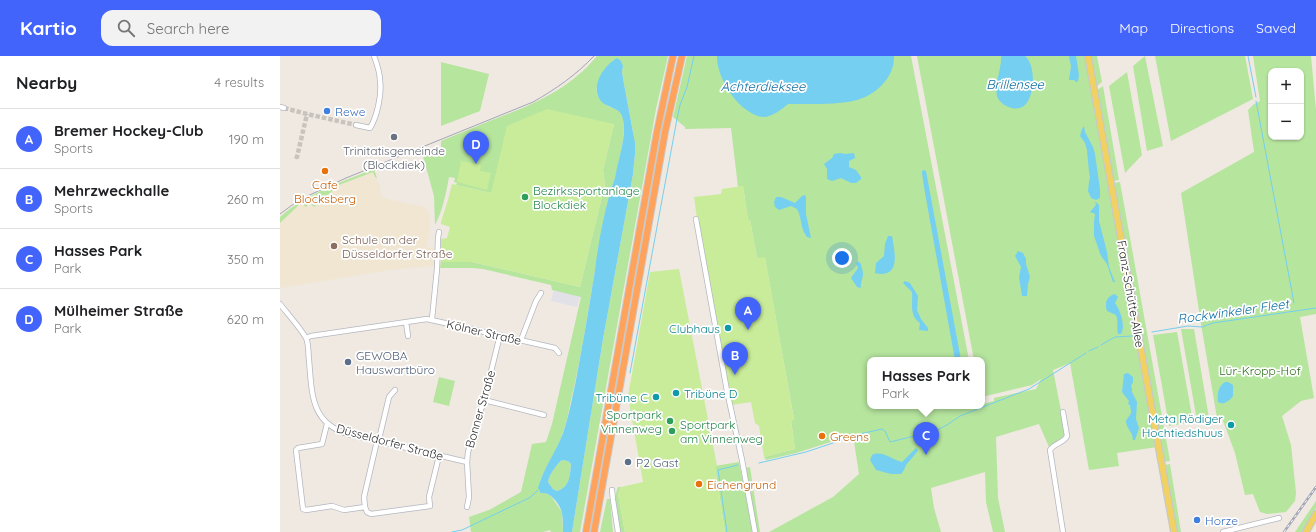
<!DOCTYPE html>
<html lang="en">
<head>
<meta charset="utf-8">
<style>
  :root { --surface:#fff; --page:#f2f2f2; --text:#202124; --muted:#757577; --line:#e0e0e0; --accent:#4264fb }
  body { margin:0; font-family:Quicksand,sans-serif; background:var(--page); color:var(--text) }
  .controls { position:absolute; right:12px; top:12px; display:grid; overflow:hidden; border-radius:8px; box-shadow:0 1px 3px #0004 }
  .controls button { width:36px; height:36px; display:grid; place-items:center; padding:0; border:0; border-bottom:1px solid var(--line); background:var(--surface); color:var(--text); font:20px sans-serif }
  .you { position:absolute; left:562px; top:202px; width:14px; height:14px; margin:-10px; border:3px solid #fff; border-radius:50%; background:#1a73e8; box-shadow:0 0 0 6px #1a73e833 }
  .badge { display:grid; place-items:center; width:26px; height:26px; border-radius:50%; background:var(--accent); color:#fff; font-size:13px; font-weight:700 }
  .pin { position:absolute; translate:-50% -33px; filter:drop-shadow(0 1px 2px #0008) }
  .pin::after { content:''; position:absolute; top:21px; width:14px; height:12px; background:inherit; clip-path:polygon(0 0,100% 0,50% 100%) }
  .popup { position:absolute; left:587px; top:301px; width:118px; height:52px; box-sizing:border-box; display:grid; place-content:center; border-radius:8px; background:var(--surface); filter:drop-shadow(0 1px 3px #0005); font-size:13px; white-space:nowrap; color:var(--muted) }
  .popup b { font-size:15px; color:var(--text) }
  .popup::after { content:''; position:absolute; left:50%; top:100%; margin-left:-8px; border:8px solid transparent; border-top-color:var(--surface) }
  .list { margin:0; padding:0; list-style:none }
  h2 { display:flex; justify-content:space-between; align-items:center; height:52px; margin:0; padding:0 16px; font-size:17px }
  h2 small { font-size:13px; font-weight:400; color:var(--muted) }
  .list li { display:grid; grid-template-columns:26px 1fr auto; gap:12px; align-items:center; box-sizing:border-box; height:60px; padding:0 16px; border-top:1px solid var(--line) }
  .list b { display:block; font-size:15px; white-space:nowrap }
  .list p { margin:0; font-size:13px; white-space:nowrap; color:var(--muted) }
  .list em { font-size:13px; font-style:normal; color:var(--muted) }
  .icon { flex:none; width:22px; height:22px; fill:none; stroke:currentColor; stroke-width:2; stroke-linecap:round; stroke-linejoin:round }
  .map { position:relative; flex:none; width:1036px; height:476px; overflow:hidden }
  header { display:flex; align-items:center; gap:24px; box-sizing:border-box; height:56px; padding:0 20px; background:var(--accent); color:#fff }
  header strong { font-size:19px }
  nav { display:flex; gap:22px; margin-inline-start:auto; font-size:14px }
  .search { width:280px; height:36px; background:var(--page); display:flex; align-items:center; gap:10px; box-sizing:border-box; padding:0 14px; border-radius:12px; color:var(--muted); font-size:15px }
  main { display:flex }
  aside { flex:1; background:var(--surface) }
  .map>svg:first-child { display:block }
</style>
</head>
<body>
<header>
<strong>Kartio</strong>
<div class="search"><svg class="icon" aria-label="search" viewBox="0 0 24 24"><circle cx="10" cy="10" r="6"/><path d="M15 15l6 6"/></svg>Search here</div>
<nav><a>Map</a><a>Directions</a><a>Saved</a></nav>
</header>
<main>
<aside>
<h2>Nearby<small>4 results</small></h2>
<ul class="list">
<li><span class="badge">A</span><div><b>Bremer Hockey-Club</b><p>Sports</p></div><em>190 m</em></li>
<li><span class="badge">B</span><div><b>Mehrzweckhalle</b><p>Sports</p></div><em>260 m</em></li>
<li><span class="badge">C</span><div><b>Hasses Park</b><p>Park</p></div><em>350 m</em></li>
<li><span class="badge">D</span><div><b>Mülheimer Straße</b><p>Park</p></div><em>620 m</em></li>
</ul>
</aside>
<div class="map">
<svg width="1036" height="476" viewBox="0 0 1036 476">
  <rect width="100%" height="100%" fill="#efe9e1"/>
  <path fill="#e3e1e8" d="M274,234L300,240L297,251L271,245Z"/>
  <path fill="#f0e6d1" d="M93,116L99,129L102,142L144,151L149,156L150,176L146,191L153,192L154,210L109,214L0,232V167L21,147H30L34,151L59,129Z"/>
  <path fill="#b6e59e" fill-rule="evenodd" d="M317,0H388L376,53L300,476H292L323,283L353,118L355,98L353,76L344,28L342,16L343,10L333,5C322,18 305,36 328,50C332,52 338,53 341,57C345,64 344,75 343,83C341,100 336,120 331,136C326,151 323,168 321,183C310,237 304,291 291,344C289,354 287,366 283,376C278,393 267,409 260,425L263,436L271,440L282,456L283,476H271L270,474L263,476H191L189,461L209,454L241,436L252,388L266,386L272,368L301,241L272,234L271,229L203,213L193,212H160L161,206H192L300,231L325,128L323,114L334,68L211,137L176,129L177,127L174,126L175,122L169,121C166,137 163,154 155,169L154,140L143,100L161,94V85C178,78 195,71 212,64C252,49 289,34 317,0Z
    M407,0H631L689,304H590V350H702V348L714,345V342L756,333L761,323L752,329L702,341V304H694L637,0H806L877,391L837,397L839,410L809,414L790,307L773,314L786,380L783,383L769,391L759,368L716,381L718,442L725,476H713L706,446L705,416L651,432L654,452L661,476H489L553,441L579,418L573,379L516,397L486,404L484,401L515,393L511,364L514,363L485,202H477L470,164H468L463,130L458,131L451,72L405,73V71L393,61Z
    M810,0H817L822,26L816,31Z
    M865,0L883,90L867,95L853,10Z
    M875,0H965L973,43L891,85Z
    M973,0H1031L1036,54V258L1020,261L1034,342L1021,345L1002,360L1011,389L1016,437L1015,445L1006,456L987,458L980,456L973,438L965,439L955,397L942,362H937L921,268L901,137L974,96L968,54L974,48L980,45ZM991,15H1021V81H991Z
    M161,6L209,18L200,55L161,70Z
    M847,16L862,99L845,117L829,30Z
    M823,30L839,124L833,125L816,35Z
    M94,113L97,122L95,121L93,116L59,129L34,151L30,147L26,151L21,147L0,167V161C27,137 62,126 94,113Z
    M840,126L890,405L884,406L833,127Z
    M901,273H914L929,362L917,365Z
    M897,276L913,366L889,370L873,279Z
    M159,321L175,325L169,350L153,346Z
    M282,404L288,405L291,408C290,419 290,431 277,435L273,433L268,426C269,418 276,409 282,404Z
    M459,406L473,476H445L435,410Z
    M890,408L901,476H897L893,463L884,411L885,409Z
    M470,411L480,476H477L465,412Z
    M338,431H341L338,438L345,476H340C338,462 332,445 338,431Z
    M327,443H330L333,476H320Z
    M1036,445V452L1023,476H1015Z"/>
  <path fill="#c9ec9a" d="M267,53L334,68L323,114L325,128L300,231L192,206H161V183L167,182L170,171L161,168V166L168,144L172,128L211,137L227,70Z
    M181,105L201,109L200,115L211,117L207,134L177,126Z
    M463,130L468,164H470L477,202L485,201L514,364L511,365L515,393L484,401L479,370L475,367L471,346L452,349L420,184L414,141L441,138L442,133Z
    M399,213L437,410L435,411L445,476H345L338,438L341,431L363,426L348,340L370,216Z"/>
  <path fill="#75cff0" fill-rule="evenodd" d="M437,0H614C615,21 596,39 577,44C558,49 528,48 508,48C502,53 492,61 483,61C460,59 436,22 437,0Z
    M721,0H745C756,9 755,39 745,49C737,57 720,50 717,40C714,27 722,13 721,0Z
    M789,0H796L799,19L798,25L796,26L794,24H789L791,10Z
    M337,2L341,5L343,10L342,16L344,28L355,87V98L353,118L323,283L292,476H283C283,470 283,463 282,457C280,448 270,435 260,437V435L258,432C263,413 276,396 283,377C289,360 292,342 296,324C303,287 309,252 315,214C318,189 323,162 330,137C332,130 335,124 336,117C339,101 348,76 342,60C339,52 330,52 323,47C308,33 323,10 337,2ZM282,404L288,405L291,408C290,419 290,431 277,435L273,433L268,426C269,419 276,409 282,404Z
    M804,70L805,76L813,91L815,98L820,133V142L816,144L811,142L808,135L809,126L810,121L809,116L807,94L805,87L800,80L802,73Z
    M560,97L565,98L574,97L575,102L569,105V111L576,114L581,121V123L576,127H571L561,122L552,125L547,123V113L544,108L552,102L554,98Z
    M644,114L646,115L681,304H675L645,137L642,117V115Z
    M525,139L526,141V158L531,182L527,181C520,173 522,161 517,153L511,150L499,154L495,151L494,146L496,141H501L515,147L522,140Z
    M815,146H816L819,149V165L827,196L829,211L835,226H833L827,208L821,200L814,180V166L815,158L810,156L816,149Z
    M608,180H612C615,197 621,223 595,217L596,207L604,200L605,188Z
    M738,195L743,197L746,203V208L750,221L748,228L747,240H742L739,221L741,211L735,200Z
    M578,205L581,208C581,211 583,214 583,218C583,223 580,227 581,232L577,231L571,222L578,212L576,208Z
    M625,225L630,227L638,240L637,254L641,263L648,272V275L639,274L640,267C629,260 633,248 632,236L623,227Z
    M835,238L838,241L835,247C840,254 846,269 841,278H838C836,271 839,266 836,259L827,255C824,247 827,240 835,238Z
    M848,317L853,321V326L851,330L852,333V336L857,346L856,363L859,372L855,384H853C853,376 846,372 846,365C847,362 851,359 851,356C851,353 850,351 850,349L848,348L849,345L842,336L844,318Z
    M945,326H948L953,329V340C950,344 944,350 938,346C937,339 938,330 945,326Z
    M636,392L638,394L637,396L626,409L624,414L621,418H611L596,414L590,404L592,399C602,394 612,404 622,406Z"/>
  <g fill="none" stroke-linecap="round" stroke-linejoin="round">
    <path stroke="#75cff0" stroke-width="1" d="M968,0L976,41
      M976,45L1014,247
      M872,276L908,270L922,271L933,267L1036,252
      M821,289L835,281L853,280
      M809,295L818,291
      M350,317L397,63L400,49L407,31L414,0
      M479,407L526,396L580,378L602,373L605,375L610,386L655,375L667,369L680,360L749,333L806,297
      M172,476L182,474L249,442L253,439L258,434
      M447,476L438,414L458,409"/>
    <path stroke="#c8c4bd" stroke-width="4.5" stroke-dasharray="4.5 2" stroke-linecap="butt" d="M4,52L27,58L76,69
      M15,100L17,101L27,58"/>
    <g stroke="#b4b7c1" stroke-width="6">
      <path id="minor" d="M0,51L4,52
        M76,69L90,72C97,61 102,38 100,25C100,17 97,8 94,0
        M416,163L447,335L462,404L475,476
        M0,248C7,257 21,273 26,282C29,288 28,297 29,304C32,336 30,367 68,378L187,406
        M152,263L157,213L158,182L159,176
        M126,266L128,280
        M26,282L31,280L147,263L275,292L279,297
        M241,284L256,245L261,237
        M204,344L264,359
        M783,356L787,380C784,387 774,387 770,394L783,476
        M47,368L42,388L18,392L16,394L23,453L26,454L52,450L64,454L85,451L87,456L91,458L150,450L149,441L159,400
        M332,434L333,444L338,476
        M85,451L84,441L97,385L100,379L109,341L115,334
        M187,451L189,441L187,406L188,396L204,344L220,279
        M943,476L999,462"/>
    </g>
    <g stroke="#c9c9c9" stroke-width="8">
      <path id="major" d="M808,0L894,476
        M1026,476L1036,458"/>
    </g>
    <g stroke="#c9c9c9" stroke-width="8">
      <path id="highway" d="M306,476L377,76L393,0
        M314,476L385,76L402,0"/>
    </g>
    <use href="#minor" stroke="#fff" stroke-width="4.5"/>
    <use href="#major" stroke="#f2d163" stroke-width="5.5"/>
    <use href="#highway" stroke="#ffa35c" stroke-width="6"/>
    <path stroke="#a3a6b8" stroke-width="1" d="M0,158L19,144L66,122L253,46C276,33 296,19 314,0"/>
    <g stroke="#a3a6b8" stroke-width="2.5">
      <path id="rail" d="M1004,476L1036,431"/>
    </g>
    <use href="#rail" stroke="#fff" stroke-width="1" stroke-dasharray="3" stroke-linecap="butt"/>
  </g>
  <g fill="#3f7fe0" stroke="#fff" stroke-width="1.5">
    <circle cx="47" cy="55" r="4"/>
    <circle cx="917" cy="464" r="4"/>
  </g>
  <circle fill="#6b7280" stroke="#fff" stroke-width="1.5" cx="114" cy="81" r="4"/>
  <g fill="#e8710a" stroke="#fff" stroke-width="1.5">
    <circle cx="45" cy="115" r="4"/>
    <circle cx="542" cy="380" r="4"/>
    <circle cx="419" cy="428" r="4"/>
  </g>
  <g fill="#2e9e5b" stroke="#fff" stroke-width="1.5">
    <circle cx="245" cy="141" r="4"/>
    <circle cx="390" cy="365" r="4"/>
    <circle cx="392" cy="375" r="4"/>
  </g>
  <circle fill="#8d6e63" stroke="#fff" stroke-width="1.5" cx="54" cy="190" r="4"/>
  <g fill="#0f9aa8" stroke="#fff" stroke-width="1.5">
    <circle cx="448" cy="272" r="4"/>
    <circle cx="396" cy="337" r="4"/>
    <circle cx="376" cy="341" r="4"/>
    <circle cx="951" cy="369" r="4"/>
  </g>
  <g fill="#5c6f8a" stroke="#fff" stroke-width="1.5">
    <circle cx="68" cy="306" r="4"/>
    <circle cx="348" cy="406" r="4"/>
  </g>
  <g text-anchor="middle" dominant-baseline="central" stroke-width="3.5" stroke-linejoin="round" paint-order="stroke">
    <g font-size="12" fill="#366cbe" stroke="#fff" text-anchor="start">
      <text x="55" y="55">Rewe</text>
      <text x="925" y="464">Horze</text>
    </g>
    <g font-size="12" fill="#5b616d" stroke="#fff">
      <text x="114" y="94">Trinitatisgemeinde<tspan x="114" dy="14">(Blockdiek)</tspan></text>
    </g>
    <g font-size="12" fill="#c56008" stroke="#fff" text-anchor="start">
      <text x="45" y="128" text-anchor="middle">Cafe<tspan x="45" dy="14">Blocksberg</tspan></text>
      <text x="550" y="380">Greens</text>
      <text x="427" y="428">Eichengrund</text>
    </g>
    <g font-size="12" fill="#27864d" stroke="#fff" text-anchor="start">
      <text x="253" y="134">Bezirkssportanlage<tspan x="253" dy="14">Blockdiek</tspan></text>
      <text x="382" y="358" text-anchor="end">Sportpark<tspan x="382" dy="14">Vinnenweg</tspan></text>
      <text x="400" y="368">Sportpark<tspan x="400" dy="14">am Vinnenweg</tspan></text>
    </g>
    <g font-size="12" fill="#785e54" stroke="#fff" text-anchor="start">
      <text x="62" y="183">Schule an der<tspan x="62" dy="14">Düsseldorfer Straße</tspan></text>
    </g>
    <g font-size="12" fill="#2e2e2e" stroke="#fff">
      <text transform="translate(851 238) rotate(80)">Franz-Schütte-Allee</text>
      <text transform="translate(204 276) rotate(13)">Kölner Straße</text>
      <text transform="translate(200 353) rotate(-74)">Bonner Straße</text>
      <text transform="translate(110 386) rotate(15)">Düsseldorfer Straße</text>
    </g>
    <g font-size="12" fill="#0d838f" stroke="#fff" text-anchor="end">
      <text x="440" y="272">Clubhaus</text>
      <text x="404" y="337" text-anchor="start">Tribüne D</text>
      <text x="368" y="341">Tribüne C</text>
      <text x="943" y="362">Meta Rödiger<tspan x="943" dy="14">Hochtiedshuus</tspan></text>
    </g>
    <g font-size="12" fill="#4e5e75" stroke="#fff" text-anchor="start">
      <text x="76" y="299">GEWOBA<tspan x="76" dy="14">Hauswartbüro</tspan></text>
      <text x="356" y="406">P2 Gast</text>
    </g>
    <g font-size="12" fill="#2c6e1b" stroke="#fff">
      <text x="980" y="314">Lür-Kropp-Hof</text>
    </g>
    <g font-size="13" font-style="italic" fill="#0d6fa3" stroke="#fff">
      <text x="735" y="28">Brillensee</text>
      <text x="483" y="30">Achterdieksee</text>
      <text transform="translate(953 255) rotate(-8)">Rockwinkeler Fleet</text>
    </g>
  </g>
</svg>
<div class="controls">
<button>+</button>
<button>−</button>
</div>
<div class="you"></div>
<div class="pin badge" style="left:468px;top:274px">A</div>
<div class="pin badge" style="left:455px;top:319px">B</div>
<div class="pin badge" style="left:646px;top:399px">C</div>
<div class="popup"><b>Hasses Park</b>Park</div>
<div class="pin badge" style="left:196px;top:108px">D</div>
</div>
</main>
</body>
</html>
